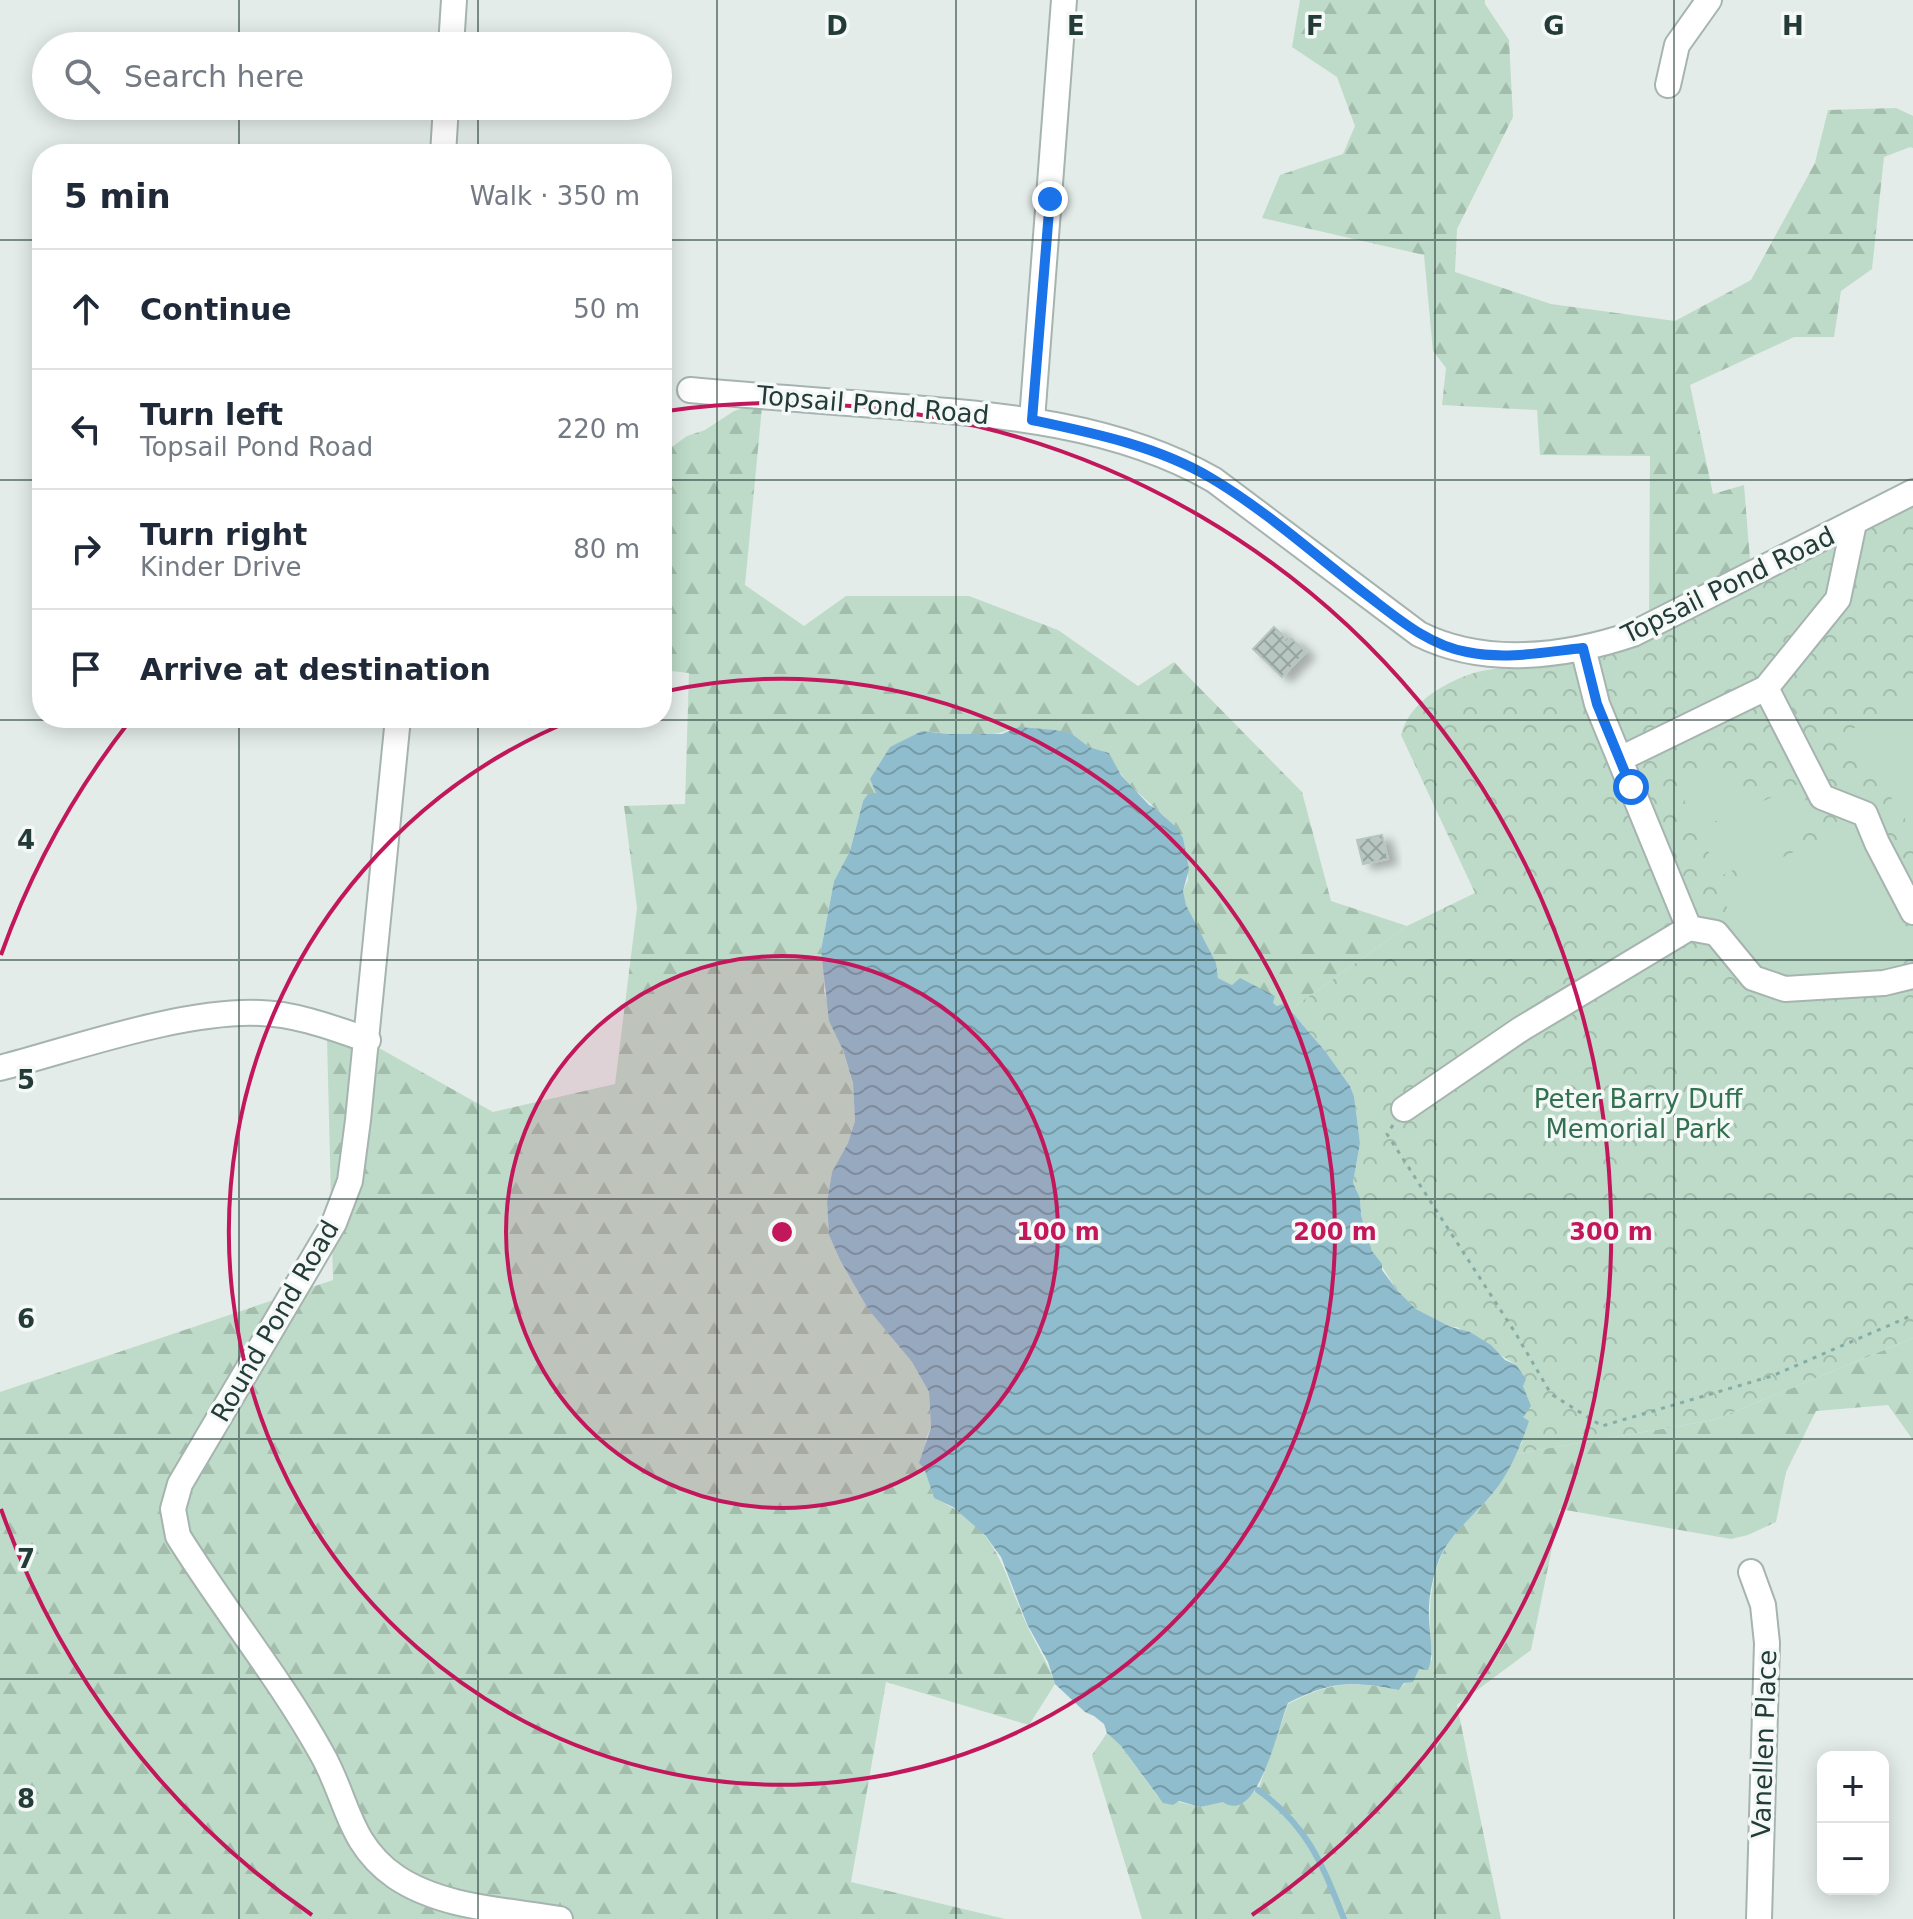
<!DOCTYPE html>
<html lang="en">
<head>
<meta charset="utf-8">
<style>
  :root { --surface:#fff; --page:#f2f2f3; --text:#1f2937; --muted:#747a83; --line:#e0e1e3 }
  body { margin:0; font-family:"DejaVu Sans",sans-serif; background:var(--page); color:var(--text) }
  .controls { position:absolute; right:24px; bottom:24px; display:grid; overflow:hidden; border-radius:16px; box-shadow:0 4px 20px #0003 }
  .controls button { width:72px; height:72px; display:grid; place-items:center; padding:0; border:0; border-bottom:2px solid var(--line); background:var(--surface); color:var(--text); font:40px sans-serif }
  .stop { position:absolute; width:24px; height:24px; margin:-18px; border:6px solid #1a73e8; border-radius:50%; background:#fff }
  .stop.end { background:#1a73e8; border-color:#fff; box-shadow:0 2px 8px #0008 }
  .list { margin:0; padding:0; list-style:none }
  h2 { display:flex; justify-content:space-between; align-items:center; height:104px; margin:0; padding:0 32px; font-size:34px }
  h2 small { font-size:26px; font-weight:400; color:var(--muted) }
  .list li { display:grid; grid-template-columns:52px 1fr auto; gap:24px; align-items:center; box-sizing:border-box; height:120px; padding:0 32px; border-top:2px solid var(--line) }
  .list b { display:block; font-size:30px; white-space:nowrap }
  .list p { margin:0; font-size:26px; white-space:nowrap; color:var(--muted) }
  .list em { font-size:26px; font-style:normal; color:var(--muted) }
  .icon { flex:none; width:44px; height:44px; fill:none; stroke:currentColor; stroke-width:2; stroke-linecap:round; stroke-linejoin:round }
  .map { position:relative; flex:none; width:1913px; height:1919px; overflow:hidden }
  .search { position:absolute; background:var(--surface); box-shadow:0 4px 20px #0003; left:32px; top:32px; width:640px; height:88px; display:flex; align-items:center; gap:20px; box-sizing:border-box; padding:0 28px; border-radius:44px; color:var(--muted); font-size:30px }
  .panel { position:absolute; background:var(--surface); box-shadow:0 4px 20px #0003; left:32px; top:144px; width:640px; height:584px; border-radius:32px }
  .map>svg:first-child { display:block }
</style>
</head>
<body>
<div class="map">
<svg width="1913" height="1919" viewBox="0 0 1913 1919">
  <defs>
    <pattern id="forest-firs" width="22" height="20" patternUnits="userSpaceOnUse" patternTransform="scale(2)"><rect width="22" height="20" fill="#bedbc9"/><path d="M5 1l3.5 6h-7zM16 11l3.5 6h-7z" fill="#a3bdad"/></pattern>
    <pattern id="park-crowns" width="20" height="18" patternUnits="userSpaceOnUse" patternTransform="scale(2)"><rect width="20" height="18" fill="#bedbc9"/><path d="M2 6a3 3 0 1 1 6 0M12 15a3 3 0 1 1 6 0" fill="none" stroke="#a3bdad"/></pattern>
    <pattern id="water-waves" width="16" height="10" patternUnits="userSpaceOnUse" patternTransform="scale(2)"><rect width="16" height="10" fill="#90bdcd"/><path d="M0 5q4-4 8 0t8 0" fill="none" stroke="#759ba7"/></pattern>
    <pattern id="building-cross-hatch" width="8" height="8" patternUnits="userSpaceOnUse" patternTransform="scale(2)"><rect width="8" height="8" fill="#b9c7c2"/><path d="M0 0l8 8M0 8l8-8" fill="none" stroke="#96a39f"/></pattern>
    <filter id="shadow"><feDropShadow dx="9" dy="5" stdDeviation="4" flood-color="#0004"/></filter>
  </defs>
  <rect width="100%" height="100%" fill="#e3ece9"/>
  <path fill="url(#forest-firs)" d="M1300,0H1485V4L1509,40L1513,117L1457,229L1455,272L1551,304L1675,321L1751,280L1815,163L1828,110L1896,108L1913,116V148L1910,147L1884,157L1872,269L1841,291L1834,337H1794L1690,385L1713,494L1744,485L1750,560L1649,616L1650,456L1540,455L1537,410L1442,405L1446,368L1433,351L1424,255L1262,218L1280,175L1343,154L1355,126L1337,77L1292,47Z
    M747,407H762L745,585L804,626L846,596H969L1058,630L1138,686L1174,662L1302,792L1331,901L1407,926L1290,1010L1282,1004L1277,1006L1272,1003L1275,997L1240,979L1232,985L1218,978C1215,954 1182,907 1183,892C1183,889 1187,883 1188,880C1189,872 1179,831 1174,826C1152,802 1122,785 1109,753L1089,747L1071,733L1010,729C990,740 945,733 922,731L877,793L863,801L850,851L834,881L821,950L825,975L824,991L853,1083L855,1121L848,1143L832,1172L827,1202L829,1235L840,1260L868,1309L912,1362L929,1392L931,1428L926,1438L924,1468L934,1498C999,1529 1000,1564 1026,1623C1035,1644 1048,1662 1055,1684L1029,1725L886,1682L851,1882L1005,1919H0V1392L333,1280L327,1038L372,1052L379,1048L493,1112L615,1084L637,908L624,806L685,804L689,673L662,670V454L687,436L705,430L734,411Z
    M1913,1338V1440L1888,1405L1816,1411L1786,1472L1776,1522L1748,1535L1731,1539L1560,1509L1531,1650L1457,1705L1501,1919H1142L1092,1755L1107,1733L1121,1746L1158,1797L1200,1807L1258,1790L1288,1704C1332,1681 1351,1681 1399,1690L1419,1668L1432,1660C1429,1619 1426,1574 1451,1539C1463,1522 1481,1508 1494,1492C1503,1481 1508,1467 1514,1454L1714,1420Z"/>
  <path fill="url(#park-crowns)" d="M1913,505V1338L1714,1420L1514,1454L1522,1443L1523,1417L1527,1410L1523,1386L1516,1365L1457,1327H1451L1416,1309L1397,1290L1372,1251L1361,1215L1360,1198L1353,1183L1360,1143L1354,1096L1350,1086L1325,1051L1290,1010L1407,926L1475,893L1401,735C1409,706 1433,690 1460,678C1496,662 1529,671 1562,661C1602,648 1641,628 1680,612C1759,580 1840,549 1913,505Z"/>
  <path fill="#bedbc9" d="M1913,690V831L1848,732Z
    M1721,764L1741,810L1697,829L1677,783Z
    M1798,784L1819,827L1721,876L1699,833Z
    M1844,816H1854L1867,832L1864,846L1913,940V956L1852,973L1786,978L1756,963L1733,938L1723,887L1834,832Z"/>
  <path fill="url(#water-waves)" d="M1019,727L1055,730L1071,733L1089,747L1109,753L1121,775L1149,805L1155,808L1177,828L1183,838L1189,869L1183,891L1186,905L1216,963L1218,978L1232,985L1240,978L1275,996L1273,1003L1277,1006L1282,1004L1290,1010L1325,1051L1350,1086L1354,1096L1360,1143L1353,1183L1360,1198L1361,1215L1372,1251L1382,1264V1270L1397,1290L1416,1309L1451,1327L1470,1332L1491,1345L1505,1360L1516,1365L1526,1379L1523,1386L1531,1406L1523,1417L1529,1421C1521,1445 1509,1474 1493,1493C1475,1515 1450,1533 1439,1560C1433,1576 1428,1599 1429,1615C1429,1634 1435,1653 1428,1670L1419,1669L1413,1682L1404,1683L1399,1690C1351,1681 1332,1681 1288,1703C1279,1723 1258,1827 1223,1802L1200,1807L1179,1801L1173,1805L1163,1803L1121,1746L1107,1733L1104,1724L1094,1716L1085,1712L1055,1684L1048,1662L1027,1624L1001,1557L985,1535L953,1507L934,1498L924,1468L919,1463L931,1428L929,1392L912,1362L868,1309L840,1260L829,1235L827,1202L832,1172L848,1143L855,1121L853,1083L843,1050L829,1021L821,950L834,881L850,851L863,801L868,794L876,793L870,779L890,747L922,731L949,734H1002Z"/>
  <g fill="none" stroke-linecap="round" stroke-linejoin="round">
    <path stroke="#90bdcd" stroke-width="6" d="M1258,1790C1308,1826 1322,1864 1344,1919"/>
  </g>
  <path fill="url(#building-cross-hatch)" stroke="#b6c5c0" stroke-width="2" filter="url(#shadow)" d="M1274,627L1285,637L1282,640L1286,644L1291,638L1306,652L1282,677L1253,649Z
    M1382,835L1388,859L1363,864L1357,840Z"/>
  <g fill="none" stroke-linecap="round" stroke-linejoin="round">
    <g stroke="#a6b4b0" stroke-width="28">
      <path id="minor" d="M451,46L454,0
        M1668,85L1677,45L1709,0
        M443,154L446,106
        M690,390C757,396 823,401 890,406C1001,415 1116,424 1214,480L1419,634C1485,667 1565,657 1633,634L1913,492
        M1032,420L1064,0
        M1583,648L1597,704L1689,928L1716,933L1753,978L1785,989L1884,983L1913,976
        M1766,688L1822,797L1865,814L1877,843L1913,912
        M398,718L358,1120L350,1181L334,1223L180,1484L173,1509L178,1536C224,1610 280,1678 322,1754C348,1800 348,1844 396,1877C442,1908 507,1910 560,1919
        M1620,759L1766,688L1838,599L1854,523
        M0,1068C76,1048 182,1010 260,1013C297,1014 333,1028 368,1040
        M1404,1109L1521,1029L1689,928
        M1751,1572L1763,1605L1767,1643L1759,1919"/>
    </g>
    <path stroke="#86ada5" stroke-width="3" stroke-dasharray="4 6" stroke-linecap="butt" d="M1393,1125L1387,1134L1516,1334L1551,1394L1602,1426L1772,1376L1913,1315"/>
    <use href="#minor" stroke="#fff" stroke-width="24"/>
  </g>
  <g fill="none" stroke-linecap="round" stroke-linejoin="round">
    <path stroke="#1a73e8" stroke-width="10" d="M1050,199L1032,420C1093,433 1157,446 1211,478C1265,510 1314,554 1363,592C1395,616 1427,645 1467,652C1506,660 1545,652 1583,648L1597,704L1631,787"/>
  </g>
  <path fill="none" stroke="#243c38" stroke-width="2" stroke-opacity="0.55" d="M239,0V46M478,0V46M717,0V1919M956,0V1919M1196,0V1919M1435,0V1919M1674,0V1919M239,106V154M478,106V154M0,240H42M662,240H1913M0,480H42M662,480H1913M239,718V1919M478,718V1919M0,720H1913M0,960H1913M0,1199H1913M0,1439H1913M0,1679H1913"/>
  <circle cx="782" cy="1232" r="276" fill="#c2185b" fill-opacity=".12"/>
  <g fill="none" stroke="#c2185b" stroke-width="4">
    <circle cx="782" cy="1232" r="276"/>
    <path d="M662 692A553 553 0 1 1 575 719"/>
    <path d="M312 1915A829 829 0 0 1 1 1509M1 955A829 829 0 0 1 129 722M667 411A829 829 0 0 1 1252 1915"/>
  </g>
  <g text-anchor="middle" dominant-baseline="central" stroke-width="7" stroke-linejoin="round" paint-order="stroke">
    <g font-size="26" fill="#243c38" stroke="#f4f9f7">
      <text transform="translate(873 405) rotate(5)">Topsail Pond Road</text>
      <text transform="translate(1728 585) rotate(-26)">Topsail Pond Road</text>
      <text transform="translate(275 1321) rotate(-60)">Round Pond Road</text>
      <text transform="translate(1764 1744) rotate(-88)">Vanellen Place</text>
    </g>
    <g font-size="26" fill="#327050" stroke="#f4f9f7">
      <text x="1638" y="1099">Peter Barry Duff<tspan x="1638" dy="30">Memorial Park</tspan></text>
    </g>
  </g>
  <g font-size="26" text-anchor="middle" font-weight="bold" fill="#243c38" stroke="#f4f9f7" stroke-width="7" stroke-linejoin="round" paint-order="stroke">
    <text x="837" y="35">D</text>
    <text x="1076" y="35">E</text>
    <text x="1315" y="35">F</text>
    <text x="1554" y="35">G</text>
    <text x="1793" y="35">H</text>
    <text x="26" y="849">4</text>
    <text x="26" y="1089">5</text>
    <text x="26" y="1328">6</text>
    <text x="26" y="1568">7</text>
    <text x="26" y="1808">8</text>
  </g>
  <circle cx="782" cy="1232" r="12" fill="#c2185b" stroke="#f4f9f7" stroke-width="4"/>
  <g font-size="24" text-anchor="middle" font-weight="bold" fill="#c2185b" stroke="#f4f9f7" stroke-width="7" stroke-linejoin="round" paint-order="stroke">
    <text x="1058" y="1240">100 m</text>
    <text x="1335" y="1240">200 m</text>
    <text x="1611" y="1240">300 m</text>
  </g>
</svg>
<div class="controls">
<button>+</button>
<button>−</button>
</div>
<div class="stop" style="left:1631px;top:787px"></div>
<div class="stop end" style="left:1050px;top:199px"></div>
<div class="search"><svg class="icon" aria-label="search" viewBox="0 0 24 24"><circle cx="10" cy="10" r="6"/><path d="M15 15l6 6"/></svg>Search here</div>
<section class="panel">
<h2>5 min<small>Walk · 350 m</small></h2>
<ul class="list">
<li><svg class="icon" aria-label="ahead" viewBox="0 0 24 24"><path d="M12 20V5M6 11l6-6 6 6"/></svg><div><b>Continue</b></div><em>50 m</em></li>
<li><svg class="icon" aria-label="left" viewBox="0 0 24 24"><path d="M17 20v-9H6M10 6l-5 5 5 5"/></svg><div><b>Turn left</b><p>Topsail Pond Road</p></div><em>220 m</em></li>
<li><svg class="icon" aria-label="right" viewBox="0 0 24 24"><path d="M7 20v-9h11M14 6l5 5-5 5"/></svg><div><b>Turn right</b><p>Kinder Drive</p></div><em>80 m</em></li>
<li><svg class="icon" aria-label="arrive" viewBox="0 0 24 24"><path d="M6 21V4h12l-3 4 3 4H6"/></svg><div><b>Arrive at destination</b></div></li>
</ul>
</section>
</div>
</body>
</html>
